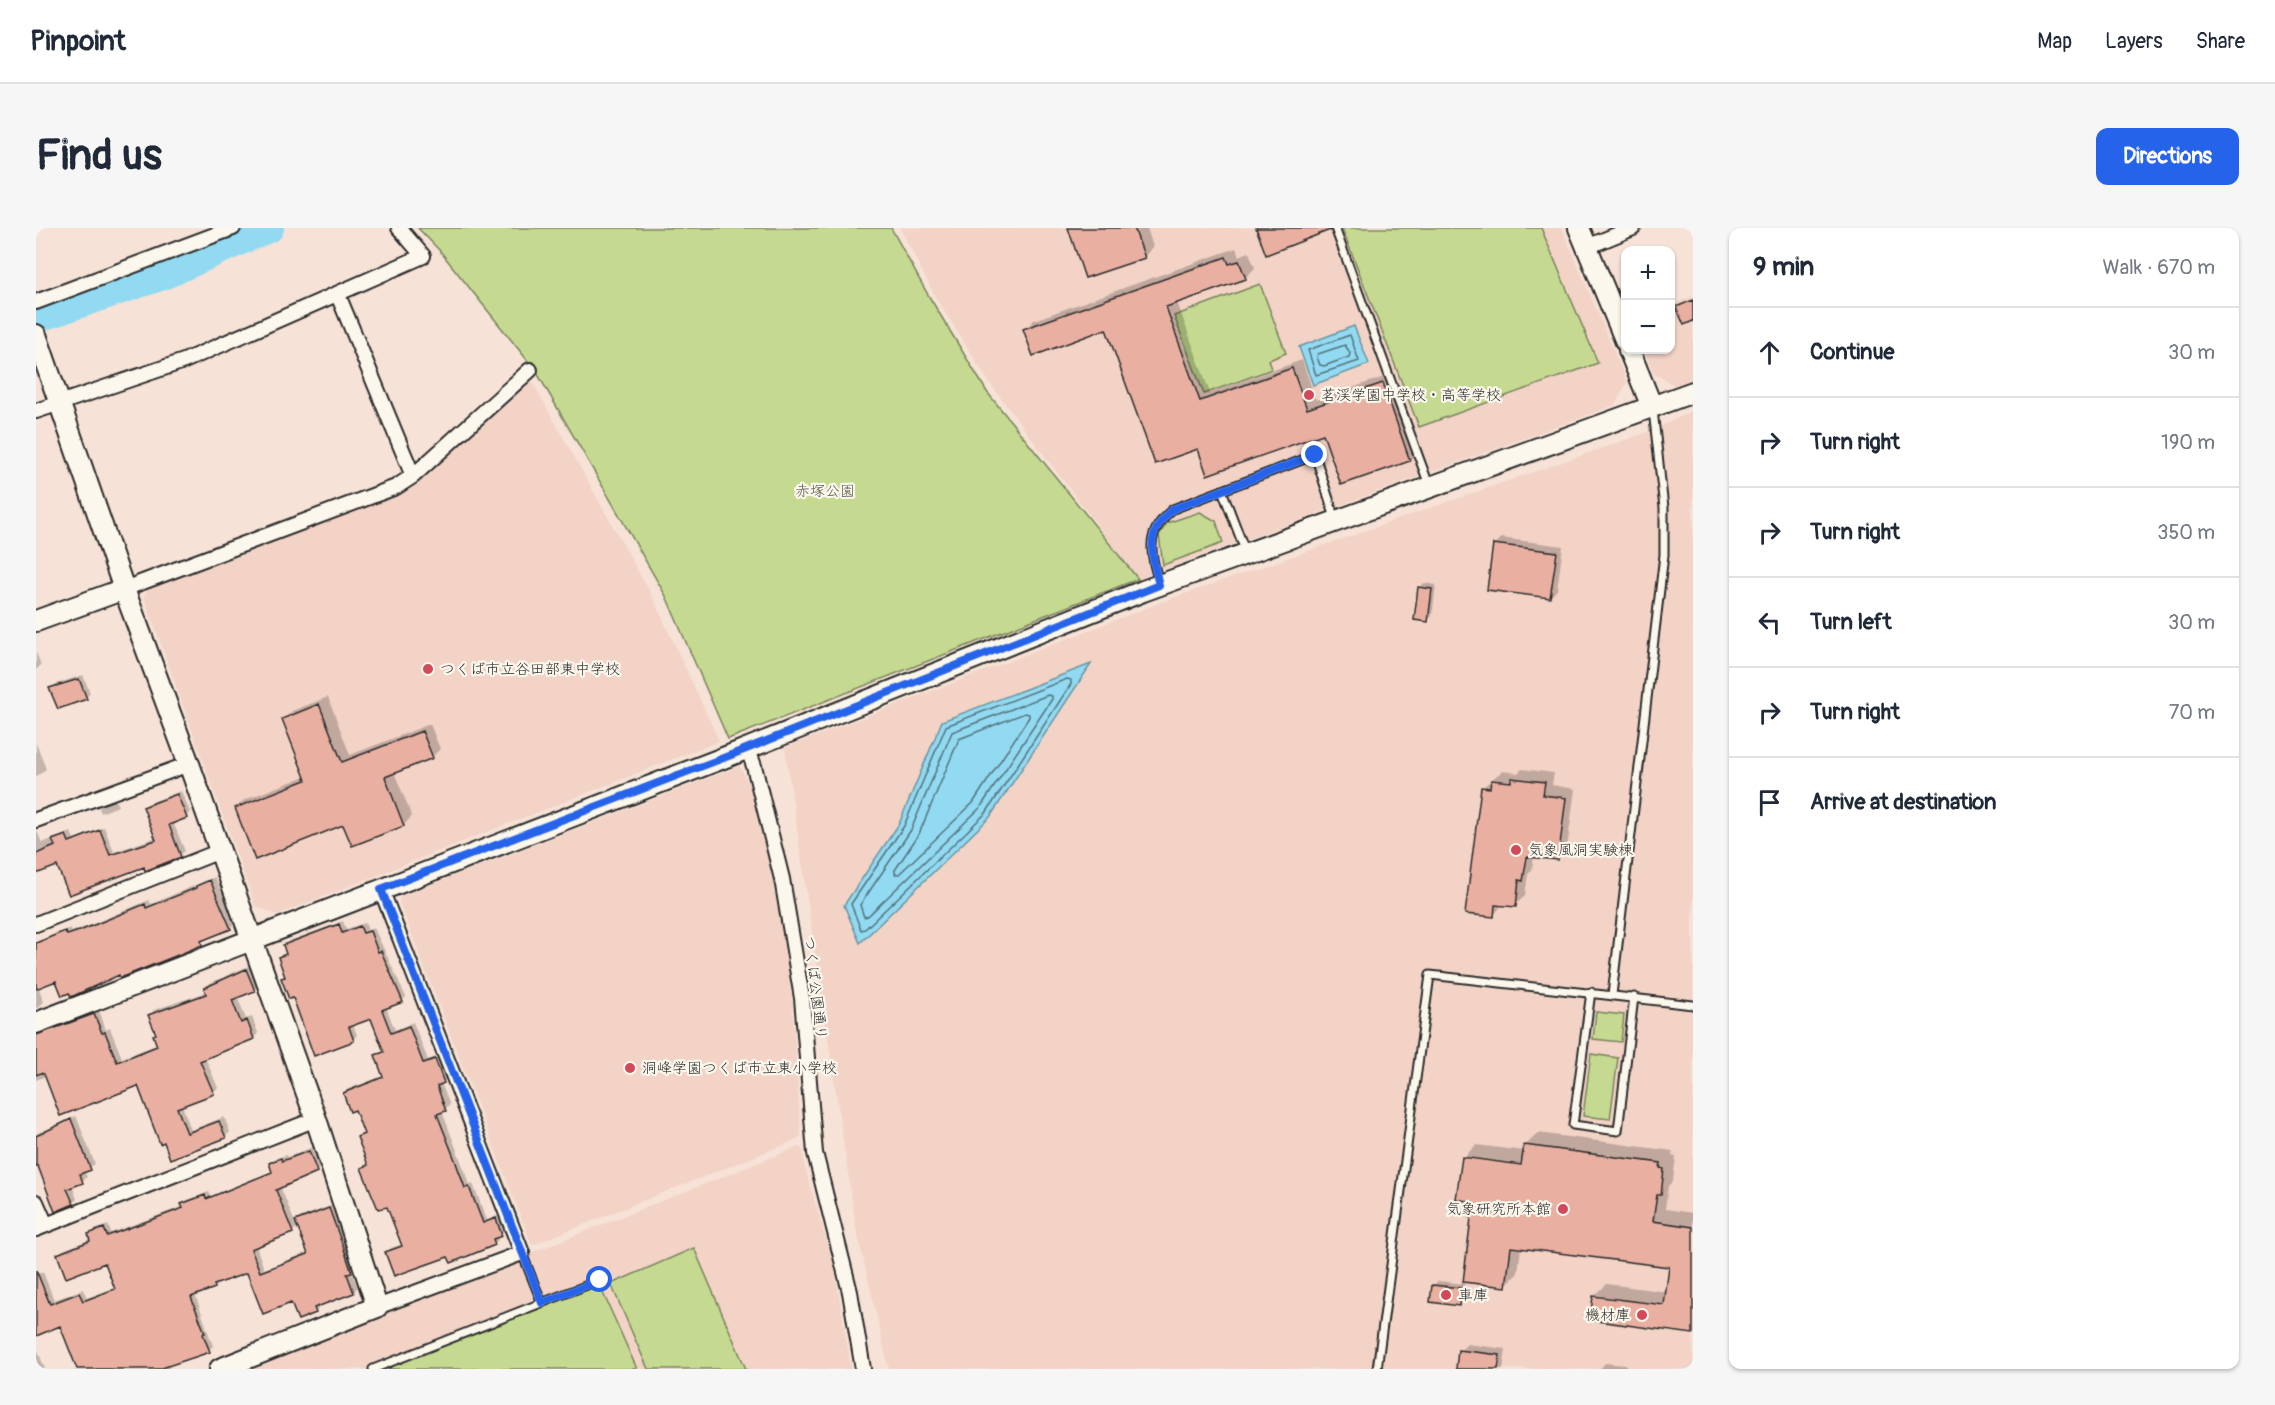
<!DOCTYPE html>
<html lang="en">
<head>
<meta charset="utf-8">
<style>
  :root { --surface:#fff; --page:#f6f6f7; --text:#1f2937; --muted:#747a83; --line:#e0e1e3; --accent:#2563eb }
  body { margin:0; font-family:Pangolin,"Klee One",sans-serif; background:var(--page); color:var(--text) }
  .controls { position:absolute; right:18px; top:18px; display:grid; overflow:hidden; border-radius:12px; box-shadow:0 2px 4px #0004 }
  .controls button { width:54px; height:54px; display:grid; place-items:center; padding:0; border:0; border-bottom:2px solid var(--line); background:var(--surface); color:var(--text); font:30px sans-serif }
  .stop { position:absolute; width:18px; height:18px; margin:-14px; border:4px solid #2563eb; border-radius:50%; background:#fff }
  .stop.end { background:#2563eb; border-color:#fff; box-shadow:0 2px 6px #0008 }
  .list { margin:0; padding:0; list-style:none }
  h2 { display:flex; justify-content:space-between; align-items:center; height:78px; margin:0; padding:0 24px; font-size:26px }
  h2 small { font-size:20px; font-weight:400; color:var(--muted) }
  .list li { display:grid; grid-template-columns:39px 1fr auto; gap:18px; align-items:center; box-sizing:border-box; height:90px; padding:0 24px; border-top:2px solid var(--line) }
  .list b { display:block; font-size:22px; white-space:nowrap }
  .list em { font-size:20px; font-style:normal; color:var(--muted) }
  .icon { flex:none; width:33px; height:33px; fill:none; stroke:currentColor; stroke-width:2; stroke-linecap:round; stroke-linejoin:round }
  .map { position:relative; flex:none; width:1657px; height:1141px; overflow:hidden; border-radius:12px }
  header { display:flex; align-items:center; gap:36px; box-sizing:border-box; height:84px; padding:0 30px; background:var(--surface); border-bottom:2px solid var(--line) }
  header strong { font-size:28px }
  nav { display:flex; gap:33px; margin-inline-start:auto; font-size:21px }
  .intro { display:flex; align-items:center; justify-content:space-between; box-sizing:border-box; height:144px; padding:0 36px }
  h1 { margin:0; font-size:42px }
  .button { padding:15px 27px; border-radius:12px; background:var(--accent); color:#fff; font-size:21px; font-weight:700 }
  main { display:flex; gap:36px; padding:0 36px }
  aside { flex:1; background:var(--surface); border-radius:12px; box-shadow:0 2px 4px #0004 }
  .map>svg:first-child { display:block }
</style>
</head>
<body>
<header>
<strong>Pinpoint</strong>
<nav><a>Map</a><a>Layers</a><a>Share</a></nav>
</header>
<div class="intro"><h1>Find us</h1><a class="button">Directions</a></div>
<main>
<div class="map">
<svg width="1657" height="1141" viewBox="0 0 1657 1141">
  <rect width="100%" height="100%" fill="#f6e2d6"/>
  <filter id="ink" filterUnits="userSpaceOnUse"><feTurbulence type="fractalNoise" baseFrequency=".0167" numOctaves="2"/><feDisplacementMap in="SourceGraphic" scale="12" xChannelSelector="R" yChannelSelector="G"/><feConvolveMatrix kernelMatrix="1 2 1 2 8 2 1 2 1" color-interpolation-filters="sRGB"/></filter>
  <g filter="url(#ink)">
    <path fill="#f2d3c6" d="M864,0H1526L1591,154L1579,177L1102,351L955,157L900,70Z
      M1657,68V151L1639,157L1618,146L1608,122H1634L1635,77Z
      M494,150L617,370L683,513L240,687L219,677L108,369L112,360L363,267L390,246Z
      M1657,182V1141H853L820,999L749,520L1123,375L1618,202Z
      M704,538L725,583L740,652L750,712L756,773L765,907L762,911L496,1017L363,674L365,668Z
      M762,919L767,922L769,940L799,1043L815,1141H202Z"/>
    <path fill="#c5da90" stroke="#78825e" stroke-width="1.5" d="M382,0H855L891,65L951,164L1102,351L692,511L630,368L500,143L404,23Z
      M1306,0H1505L1562,135L1383,199Z
      M1224,56L1250,125L1233,132L1236,141L1168,166L1138,88Z
      M1164,284L1180,293L1187,315L1127,337L1123,307L1131,295Z
      M1560,784L1588,787L1585,814L1557,811Z
      M1555,826L1582,830L1574,891L1547,888Z
      M658,1020L710,1141H612L575,1056Z
      M563,1056L601,1141H348Z"/>
    <path fill="#91daf2" stroke="#6894a2" stroke-width="1.5" d="M1318,98L1333,136L1277,157L1263,119Z
      M1055,436L954,589L824,715L808,677L863,596L906,493Z"/>
    <path fill="#0003" fill-rule="evenodd" d="M1034,0H1111L1117,19L1108,29Z
      M1200,20L1203,28L1213,24L1219,40L1209,50L1141,74L1174,165L1266,132L1280,172L1357,146L1383,222L1374,232L1288,204L1163,219L1071,99L989,101L998,92Z
      M1465,310L1527,318L1521,362L1514,369L1458,317Z
      M1388,355L1400,357L1396,388L1391,393L1384,360Z
      M0,424L5,437L0,442Z
      M47,447L54,465L50,470L15,460L20,456Z
      M292,469L314,527L394,496L404,521L396,529L358,544L376,588L368,597L316,617L308,595L200,580L208,572L270,548L248,492L256,483Z
      M0,515L10,541L0,549Z
      M1486,541L1518,545L1516,557L1539,561L1531,621L1521,631L1498,628L1496,642L1492,646L1489,668L1479,677L1467,676L1457,688L1447,559L1466,543L1482,545Z
      M145,563L154,584L150,589L137,594L149,623L144,627L110,641L108,637L22,636L0,644V600L6,615L35,604L38,611L68,599L78,624L121,609L109,580L113,575Z
      M80,572L82,578L80,579L65,585L63,580L65,578Z
      M179,649L199,695L194,700L170,711L165,715L84,745L20,751L2,758L8,774L0,781V714L34,700L35,704L52,698L113,672L115,676Z
      M307,693L310,701L329,695L332,702L338,700L370,769L366,773L350,779L359,802L377,794L392,832L403,828L412,850L405,855L414,877L406,883L434,957L437,956L451,992L464,987L470,1002L461,1008L462,1012L458,1016L413,1027L351,1025L355,1020L367,1016L352,978L327,940L333,935L322,909L329,904L319,881L308,865L312,861L348,848L340,827L349,822L336,789L317,796L321,807L317,812L258,768L247,751L250,748L243,729L251,724L249,717L253,713Z
      M215,737L223,757L218,761L201,768L210,791L216,789L222,805L218,810L169,829L182,860L177,864L146,877L155,902L188,889L194,904L189,909L135,929L103,856L10,848L0,852V803L10,802L63,782L70,802L74,800L86,830L122,816L121,805L114,787L118,782L171,764L170,760L174,755Z
      M40,888L59,936L48,943L51,949L46,953L36,957L41,971L37,975L0,929V906Z
      M1502,905L1637,923L1636,928L1640,929L1637,953L1632,958L1629,981L1657,985V1104L1558,1068L1571,1056L1632,1064L1635,1038L1485,1019L1482,1045L1469,1058L1439,972L1427,930L1440,917L1489,923V918Z
      M277,919L284,939L280,943L244,958L259,995L265,989L297,977L319,1039L315,1043L322,1059L318,1063L282,1077L283,1080L279,1084L256,1073L212,1043L183,1054L178,1059L159,1066L177,1118L173,1122L132,1136L133,1139L131,1141H43L25,1096L0,1106V1045L1,1046L7,1044L18,1072L47,1061L51,1070L80,1059L70,1033L23,1026L27,1022L55,1011L53,1007L58,1002L72,997L75,1005L107,993L148,978L151,972L173,964L175,968L237,943L234,935L238,931L250,927L251,929ZM263,998L273,1024L228,1041L220,1018L256,1004Z
      M1402,1053L1429,1056L1427,1072L1422,1076L1398,1057Z
      M1431,1116L1470,1121L1467,1141H1419L1422,1138L1424,1123Z
      M0,1118L9,1141H0Z
      M1569,1135L1590,1137V1141H1564Z"/>
    <g fill="none" stroke-linecap="round" stroke-linejoin="round">
      <path stroke="#54717b" stroke-width="1.5" d="M1314,107L1323,133L1280,147L1272,122Z
        M1309,117L1314,125L1313,129L1288,138L1284,137L1281,129L1282,126Z
        M1031,451L1035,452V456L950,585L829,701L825,702L815,676L868,598L910,498Z
        M1012,467L1016,468V471L944,580L832,688L828,689L824,677L875,602L916,504Z
        M989,485L993,486V489L937,575L863,646H859V642L883,606L923,511Z"/>
      <path stroke="#91daf2" stroke-width="28" d="M0,91L127,48L234,0"/>
    </g>
    <path fill="#e9b0a2" stroke="#2b2b2b" stroke-width="1.5" d="M1032,0H1098L1109,30L1049,50Z
      M1220,0H1293L1294,2L1230,27Z
      M1190,29L1193,36L1203,33L1210,51L1130,79L1164,173L1256,140L1271,181L1347,155L1374,233L1305,257L1287,206L1171,247L1162,221L1119,236L1070,101L997,128L987,101Z
      M1657,72V93L1648,97L1640,79Z
      M1457,316L1521,324L1514,370L1451,362Z
      M1382,359L1396,361L1392,394L1378,392Z
      M43,451L51,471L22,481L13,460Z
      M283,476L306,534L386,503L397,530L349,549L368,598L316,618L307,597L219,632L199,580L270,552L246,491Z
      M1475,550L1509,554L1507,567L1530,570L1522,632L1491,629L1487,653L1483,652L1480,679L1459,677L1458,689L1429,686L1445,559L1454,560L1455,552L1475,554Z
      M141,566L151,590L133,597L145,629L109,643L108,639L33,667L21,638L0,646V626L19,618L16,612L30,607L33,614L64,602L74,627L120,612L107,579Z
      M174,652L195,701L165,713L166,717L142,727L84,750L83,747L35,769L33,765L26,768L20,753L0,761V715L29,703L31,707L46,702L109,676L110,680L160,660V658Z
      M303,696L306,705L324,698L327,705L334,703L342,724L345,723L367,774L346,782L355,805L373,798L387,835L399,831L408,855L401,858L410,883L401,886L419,932L429,960L433,959L447,995L460,990L466,1008L457,1011L459,1017L415,1035L412,1029L358,1048L349,1024L366,1018L351,979L342,981L325,940L332,937L321,909L328,906L319,882L314,884L307,865L347,849L339,827L348,824L335,791L313,799L318,813L278,828L257,770L253,771L245,750L249,749L242,729L250,726L247,717Z
      M210,741L219,763L196,772L205,795L211,792L218,811L164,833L178,866L141,880L151,905L183,893L190,910L134,931L128,914L124,916L102,858L24,888L8,846L5,845L0,847V807L58,786L66,805L69,804L81,834L121,818L117,807L120,806L112,787L170,766L168,760Z
      M35,891L55,942L44,946L47,955L31,961L38,976L19,984L2,938H0V908Z
      M1488,917L1625,935L1624,940L1628,941L1625,967H1621L1617,993L1657,999V1106L1554,1092L1557,1068L1628,1077L1633,1039L1475,1019L1470,1059L1427,1054L1437,974L1420,971L1426,929L1485,937Z
      M273,923L281,944L240,962L257,1005L215,1021L224,1044L272,1026L259,993L293,980L309,1024L316,1045L311,1046L318,1065L278,1080L280,1085L262,1092L255,1075L227,1086L211,1045L178,1057L179,1060L155,1069L169,1105L167,1106L174,1124L123,1141H41L24,1098L0,1108V1042L14,1076L43,1065L47,1073L79,1061L69,1035L30,1050L21,1026L54,1013L52,1006L68,1000L71,1008L101,997L147,980L145,976L169,967L170,971L236,944L233,935L245,930L246,933Z
      M1396,1057L1425,1060L1423,1078L1394,1074Z
      M1422,1122L1464,1127L1462,1141H1420Z"/>
    <g fill="none" stroke-linecap="round" stroke-linejoin="round">
      <g stroke="#2b2b2b" stroke-width="11">
        <path id="lane" d="M1299,0L1393,257
          M1186,262L1210,325
          M1123,355C1114,323 1109,304 1137,281L1279,227L1299,290
          M1555,764L1537,897L1582,903L1598,769
          M1576,767L1628,327V280L1617,182
          M486,1025L506,1075
          M337,1141L564,1052
          M1341,1141L1394,747L1657,777"/>
      </g>
      <g stroke="#2b2b2b" stroke-width="18">
        <path id="street" d="M1551,19L1597,0
          M302,67L377,248
          M0,74L197,0
          M0,183L148,133L387,28L363,0
          M88,361L360,259L377,248L494,142
          M714,527L718,538L746,651L766,770L779,925L814,1064L827,1141
          M0,592L153,536
          M0,696L184,623
          M0,974L10,997
          M0,1001L280,891
          M341,1079L486,1025L345,661"/>
      </g>
      <g stroke="#2b2b2b" stroke-width="24">
        <path id="secondary" d="M1543,0L1590,114
          M0,107L88,361L153,536L280,891L341,1079L184,1141
          M1593,122L1616,179
          M0,393L88,361
          M0,795L695,527L1107,363L1657,164"/>
      </g>
      <use href="#lane" stroke="#fbf7ec" stroke-width="7"/>
      <use href="#street" stroke="#fbf7ec" stroke-width="14"/>
      <use href="#secondary" stroke="#fbf7ec" stroke-width="20"/>
    </g>
  </g>
  <g fill="none" stroke-linecap="round" stroke-linejoin="round" filter="url(#ink)">
    <path stroke="#2563eb" stroke-width="8" d="M564,1052L506,1075L345,661L695,527L1123,357C1115,325 1109,304 1137,281L1279,227"/>
  </g>
  <g fill="#d1495b" stroke="#fbf7ec" stroke-width="2">
    <circle cx="1273" cy="167" r="6"/>
    <circle cx="392" cy="441" r="6"/>
    <circle cx="1480" cy="622" r="6"/>
    <circle cx="594" cy="840" r="6"/>
    <circle cx="1527" cy="981" r="6"/>
    <circle cx="1410" cy="1067" r="6"/>
    <circle cx="1606" cy="1087" r="6"/>
  </g>
  <g text-anchor="middle" dominant-baseline="central" stroke-width="4.5" stroke-linejoin="round" paint-order="stroke">
    <g font-size="15" fill="#2b2b2b" stroke="#fbf7ec" text-anchor="start">
      <text x="1285" y="167">茗渓学園中学校・高等学校</text>
      <text x="404" y="441">つくば市立谷田部東中学校</text>
      <text x="1492" y="622">気象風洞実験棟</text>
      <text x="606" y="840">洞峰学園つくば市立東小学校</text>
      <text x="1515" y="981" text-anchor="end">気象研究所本館</text>
      <text x="1422" y="1067">車庫</text>
      <text x="1594" y="1087" text-anchor="end">機材庫</text>
    </g>
    <g font-size="15" fill="#525744" stroke="#fbf7ec">
      <text x="789" y="263">赤塚公園</text>
    </g>
    <g font-size="15" fill="#2b2b2b" stroke="#fbf7ec">
      <text transform="translate(779 760) rotate(83)">つくば公園通り</text>
    </g>
  </g>
</svg>
<div class="controls">
<button>+</button>
<button>−</button>
</div>
<div class="stop" style="left:564px;top:1052px"></div>
<div class="stop end" style="left:1279px;top:227px"></div>
</div>
<aside>
<h2>9 min<small>Walk · 670 m</small></h2>
<ul class="list">
<li><svg class="icon" aria-label="ahead" viewBox="0 0 24 24"><path d="M12 20V5M6 11l6-6 6 6"/></svg><div><b>Continue</b></div><em>30 m</em></li>
<li><svg class="icon" aria-label="right" viewBox="0 0 24 24"><path d="M7 20v-9h11M14 6l5 5-5 5"/></svg><div><b>Turn right</b></div><em>190 m</em></li>
<li><svg class="icon" aria-label="right" viewBox="0 0 24 24"><path d="M7 20v-9h11M14 6l5 5-5 5"/></svg><div><b>Turn right</b></div><em>350 m</em></li>
<li><svg class="icon" aria-label="left" viewBox="0 0 24 24"><path d="M17 20v-9H6M10 6l-5 5 5 5"/></svg><div><b>Turn left</b></div><em>30 m</em></li>
<li><svg class="icon" aria-label="right" viewBox="0 0 24 24"><path d="M7 20v-9h11M14 6l5 5-5 5"/></svg><div><b>Turn right</b></div><em>70 m</em></li>
<li><svg class="icon" aria-label="arrive" viewBox="0 0 24 24"><path d="M6 21V4h12l-3 4 3 4H6"/></svg><div><b>Arrive at destination</b></div></li>
</ul>
</aside>
</main>
</body>
</html>
